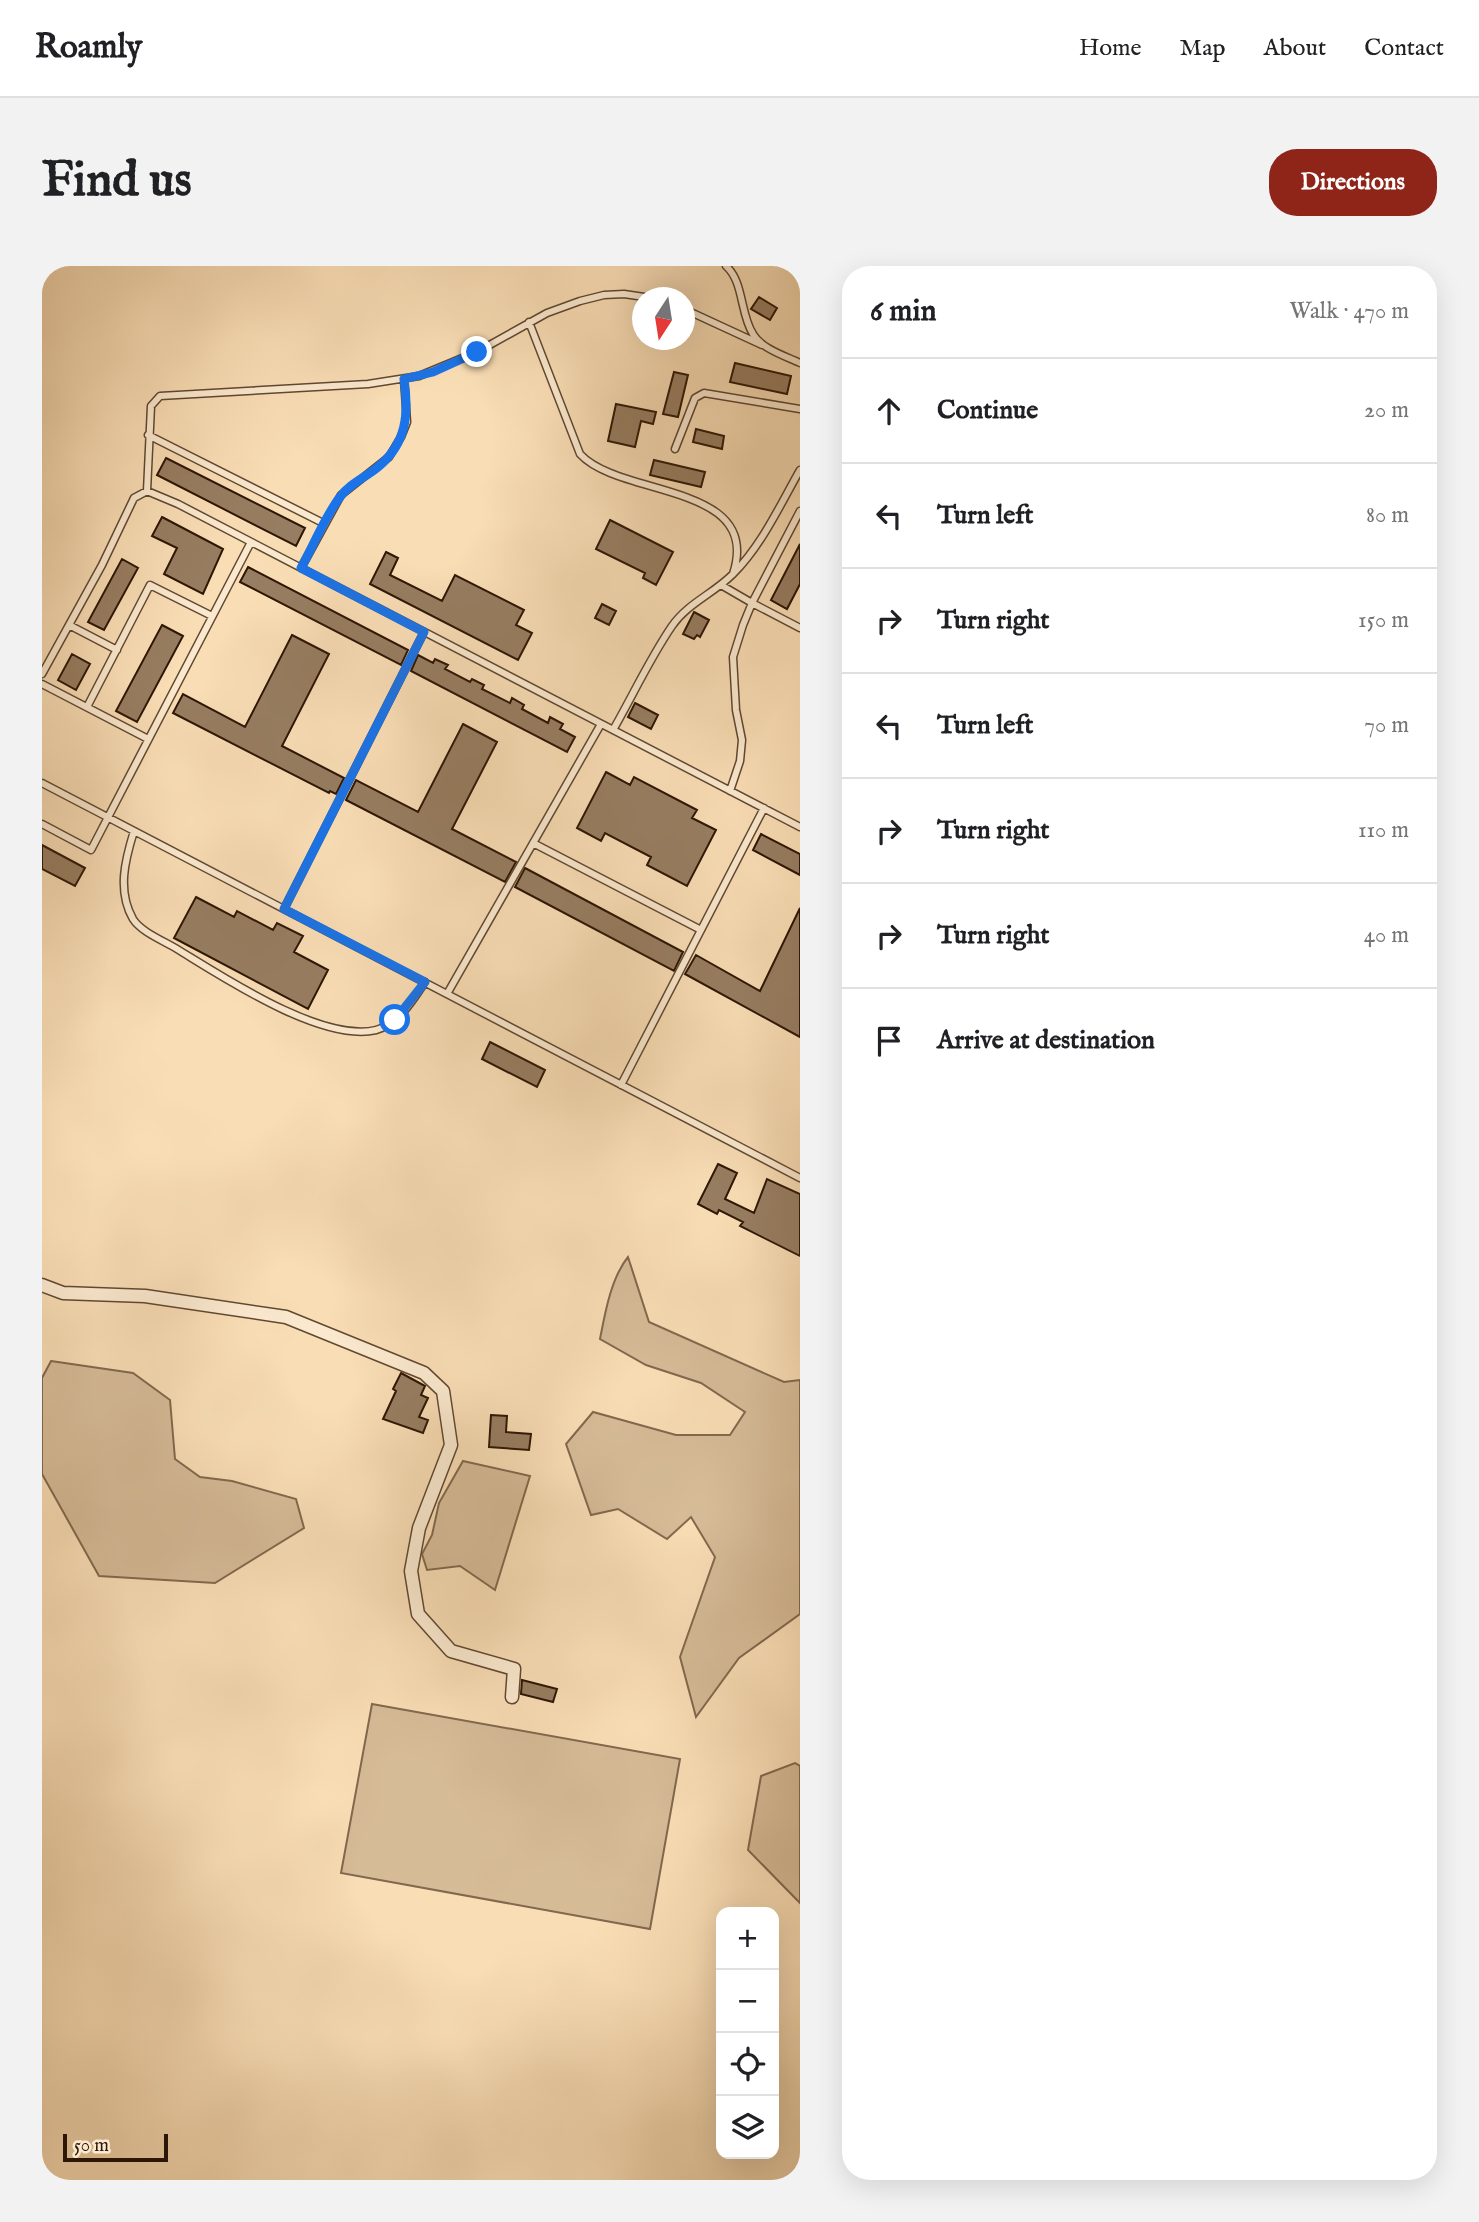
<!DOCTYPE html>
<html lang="en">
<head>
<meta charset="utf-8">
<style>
  :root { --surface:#fff; --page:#f2f2f2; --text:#202124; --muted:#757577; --line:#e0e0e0; --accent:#8f2418 }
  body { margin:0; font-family:"IM FELL English",serif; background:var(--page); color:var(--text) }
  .controls { position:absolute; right:21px; bottom:21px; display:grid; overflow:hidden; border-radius:14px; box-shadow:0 7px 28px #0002 }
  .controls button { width:63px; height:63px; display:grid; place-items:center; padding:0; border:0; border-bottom:2px solid var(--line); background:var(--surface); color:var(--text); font:35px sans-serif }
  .compass { position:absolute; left:590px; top:21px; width:63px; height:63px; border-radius:50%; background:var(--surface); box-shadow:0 7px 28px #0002; rotate:192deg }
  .scale { position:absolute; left:21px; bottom:18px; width:105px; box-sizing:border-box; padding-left:7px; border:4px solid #2d1605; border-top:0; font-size:19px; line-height:24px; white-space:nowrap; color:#2d1605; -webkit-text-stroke:5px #fbe9cf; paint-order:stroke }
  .stop { position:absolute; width:21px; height:21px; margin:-16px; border:5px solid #1a73e8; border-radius:50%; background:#fff }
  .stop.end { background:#1a73e8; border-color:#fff; box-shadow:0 2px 7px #0008 }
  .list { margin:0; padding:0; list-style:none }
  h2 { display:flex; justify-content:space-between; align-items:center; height:91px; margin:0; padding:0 28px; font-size:30px }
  h2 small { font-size:23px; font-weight:400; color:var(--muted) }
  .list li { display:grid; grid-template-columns:46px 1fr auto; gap:21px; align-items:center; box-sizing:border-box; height:105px; padding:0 28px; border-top:2px solid var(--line) }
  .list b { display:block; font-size:26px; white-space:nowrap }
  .list em { font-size:23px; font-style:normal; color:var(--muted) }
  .icon { flex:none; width:38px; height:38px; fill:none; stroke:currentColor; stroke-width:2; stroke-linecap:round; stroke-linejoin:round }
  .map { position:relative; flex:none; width:758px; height:1914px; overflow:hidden; border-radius:28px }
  header { display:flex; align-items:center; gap:42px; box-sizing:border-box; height:98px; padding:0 35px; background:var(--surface); border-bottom:2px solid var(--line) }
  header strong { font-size:33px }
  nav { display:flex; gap:38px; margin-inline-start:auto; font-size:24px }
  .intro { display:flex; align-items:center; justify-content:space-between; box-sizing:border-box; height:168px; padding:0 42px }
  h1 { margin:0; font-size:49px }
  .button { padding:18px 32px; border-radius:28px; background:var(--accent); color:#fff; font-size:24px; font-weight:700 }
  main { display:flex; gap:42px; padding:0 42px }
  aside { flex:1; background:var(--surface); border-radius:28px; box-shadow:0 7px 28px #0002 }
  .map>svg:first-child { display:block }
</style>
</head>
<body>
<header>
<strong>Roamly</strong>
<nav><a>Home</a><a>Map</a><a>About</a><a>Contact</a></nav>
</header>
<div class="intro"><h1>Find us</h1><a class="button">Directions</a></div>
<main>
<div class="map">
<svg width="758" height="1914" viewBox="0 0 758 1914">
  <rect width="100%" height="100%" fill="#f9ddb5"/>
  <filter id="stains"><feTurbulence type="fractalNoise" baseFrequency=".00286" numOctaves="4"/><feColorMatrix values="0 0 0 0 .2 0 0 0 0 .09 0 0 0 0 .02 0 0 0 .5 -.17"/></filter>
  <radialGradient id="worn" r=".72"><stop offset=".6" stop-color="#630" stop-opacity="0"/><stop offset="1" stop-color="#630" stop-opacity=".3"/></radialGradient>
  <path fill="#d6bb97" stroke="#82684e" stroke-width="2" d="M586,991L607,1056L742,1116L758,1114V1348L697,1392L654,1451L638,1391L673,1291L649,1251L625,1273L576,1243L549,1249L524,1178L551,1146L634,1169H688L703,1146L659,1117L604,1099L558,1073C563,1047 569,1012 586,991Z
    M9,1095L91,1107L128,1134L133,1193L158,1211L190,1215L254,1233L262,1262L173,1317L57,1310L0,1208V1112Z
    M421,1195L488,1210L453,1324L418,1300L385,1304L380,1288L390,1269L397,1237Z
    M330,1438L638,1493L608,1663L299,1607Z
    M753,1497L758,1500V1637L706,1584L719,1510Z"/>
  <path fill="#977d61" stroke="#2d1605" stroke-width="2" d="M717,31L735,42L728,54L709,43Z
    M693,97L749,110L745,128L688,116Z
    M632,106L646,109L636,151L621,148Z
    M574,138L614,146L611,158L599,155L593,181L566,175Z
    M654,163L682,170L680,183L651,176Z
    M124,192L263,262L254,280L115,209Z
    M612,194L663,206L659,221L608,209Z
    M120,251L181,283L161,328L122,308L135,282L110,270Z
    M568,254L631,286L614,319L601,312L603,307L554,283Z
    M758,278V318L745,343L729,334Z
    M344,286L356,292L348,309L400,335L413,309L482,344L474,359L490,367L476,394L328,318Z
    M80,293L96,302L62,364L46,356Z
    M206,301L366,384L359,399L198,316Z
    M560,338L574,345L567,359L553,352Z
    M652,346L667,354L658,371L655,369L652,373L641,368Z
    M120,359L141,370L95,456L74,445Z
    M250,369L287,388L240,480L302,512L294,528L288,525L287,527L131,447L141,428L203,461Z
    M30,388L48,398L34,424L16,414Z
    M376,389L391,397L393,393L406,399L403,403L428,416L430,413L442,419L440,423L468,437L470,432L482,439L480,443L506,457L508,451L521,458L518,463L533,471L525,486L369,405Z
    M593,437L616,449L609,463L586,451Z
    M421,458L455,476L410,563L474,596L463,616L304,534L314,514L376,546Z
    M564,506L588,519L592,511L655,544L650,552L674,564L645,620L605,599L609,591L563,567L559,575L535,562Z
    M719,568L758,588V609L711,584Z
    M0,579L43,602L33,620L0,603Z
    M483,602L641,686L632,705L473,621Z
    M154,631L192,651L195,645L231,664L235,657L261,670L252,686L286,704L266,743L132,672Z
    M758,642V771L643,708L654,689L718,725Z
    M448,776L503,804L495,821L440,793Z
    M676,898L695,907L683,933L712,947L725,913L758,928V990L698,960L701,956L677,944L675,948L656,938Z
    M359,1107L383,1120L379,1129L386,1132L377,1151L386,1154L381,1167L341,1153L354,1125L351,1123Z
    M449,1149L465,1150L464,1166L489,1168L487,1184L447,1181Z
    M480,1414L515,1423L511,1436L479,1428Z"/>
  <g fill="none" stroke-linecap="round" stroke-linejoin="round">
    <g stroke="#604831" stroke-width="9">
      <path id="lane" d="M684,0C702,16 698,48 711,68C720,83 743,90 758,97
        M642,43L720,79
        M487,56L538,188C578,232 721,216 691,308
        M106,169L283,258
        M633,183L653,132L662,127L758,143
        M105,225L109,140L118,130L326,118L377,110L435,86L505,47L538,35L562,29L582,28L609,32
        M758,245L710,337L758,362
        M259,302L299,229L347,191L359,171L365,156L362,113
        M679,319L710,337L701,359L691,391L694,444L700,474L698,495L688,525
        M27,359L75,384
        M0,408L60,299L92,232L105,225L136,238L758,561
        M0,418L106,473
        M45,441L108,319L170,350
        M571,464C590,431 608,392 630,360C646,337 671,328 691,308C720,279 738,239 758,204
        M0,517L758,912
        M0,558L49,584L209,276
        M92,565C83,594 75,625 91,653C99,666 122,675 135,683C181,711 280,777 334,764C357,758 371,734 383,716
        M491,577L659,664
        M242,643L382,366
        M405,728L559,458
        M579,819L722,542"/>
    </g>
    <g stroke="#604831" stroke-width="15">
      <path id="street" d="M0,1019L21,1027L103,1030L244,1051L382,1107L401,1125L409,1179L377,1262L369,1305L376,1348L409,1385L472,1403L470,1431"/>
    </g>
    <use href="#lane" stroke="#fbe9cf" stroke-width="6"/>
    <use href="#street" stroke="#fbe9cf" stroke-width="12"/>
  </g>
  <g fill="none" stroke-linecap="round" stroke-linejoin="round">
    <path stroke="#1a73e8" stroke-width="9" d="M353,754L383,716L242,643L382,366L259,302C272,279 282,252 298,231C307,218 324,211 336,201C365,177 367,148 362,113L391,106L435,86"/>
  </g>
  <rect width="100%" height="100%" filter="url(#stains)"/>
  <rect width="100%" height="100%" fill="url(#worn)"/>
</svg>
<div class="controls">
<button>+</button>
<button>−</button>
<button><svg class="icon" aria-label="locate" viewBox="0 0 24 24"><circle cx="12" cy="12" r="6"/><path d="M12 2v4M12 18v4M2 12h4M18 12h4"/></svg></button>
<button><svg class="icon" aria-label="layers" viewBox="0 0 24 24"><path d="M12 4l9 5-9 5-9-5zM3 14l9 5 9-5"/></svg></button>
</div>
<svg class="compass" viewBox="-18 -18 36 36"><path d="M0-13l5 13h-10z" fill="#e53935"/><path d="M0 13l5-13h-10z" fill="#757577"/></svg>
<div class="scale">50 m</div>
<div class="stop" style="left:353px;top:754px"></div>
<div class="stop end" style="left:435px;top:86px"></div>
</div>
<aside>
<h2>6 min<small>Walk · 470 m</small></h2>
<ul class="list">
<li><svg class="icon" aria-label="ahead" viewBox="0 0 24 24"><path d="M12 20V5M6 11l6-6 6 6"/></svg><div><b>Continue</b></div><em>20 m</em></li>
<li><svg class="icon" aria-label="left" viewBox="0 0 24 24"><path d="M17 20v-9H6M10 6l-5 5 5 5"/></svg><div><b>Turn left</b></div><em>80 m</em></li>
<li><svg class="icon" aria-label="right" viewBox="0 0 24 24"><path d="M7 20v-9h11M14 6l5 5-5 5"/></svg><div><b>Turn right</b></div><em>150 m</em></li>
<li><svg class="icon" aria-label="left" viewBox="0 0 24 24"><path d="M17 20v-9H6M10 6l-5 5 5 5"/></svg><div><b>Turn left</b></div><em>70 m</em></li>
<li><svg class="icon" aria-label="right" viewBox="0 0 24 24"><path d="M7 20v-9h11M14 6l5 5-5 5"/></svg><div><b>Turn right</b></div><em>110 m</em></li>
<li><svg class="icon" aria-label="right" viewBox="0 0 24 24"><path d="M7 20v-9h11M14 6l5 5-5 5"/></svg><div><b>Turn right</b></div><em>40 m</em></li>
<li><svg class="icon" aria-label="arrive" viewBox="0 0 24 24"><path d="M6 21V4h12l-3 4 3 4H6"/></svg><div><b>Arrive at destination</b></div></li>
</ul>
</aside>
</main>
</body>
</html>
